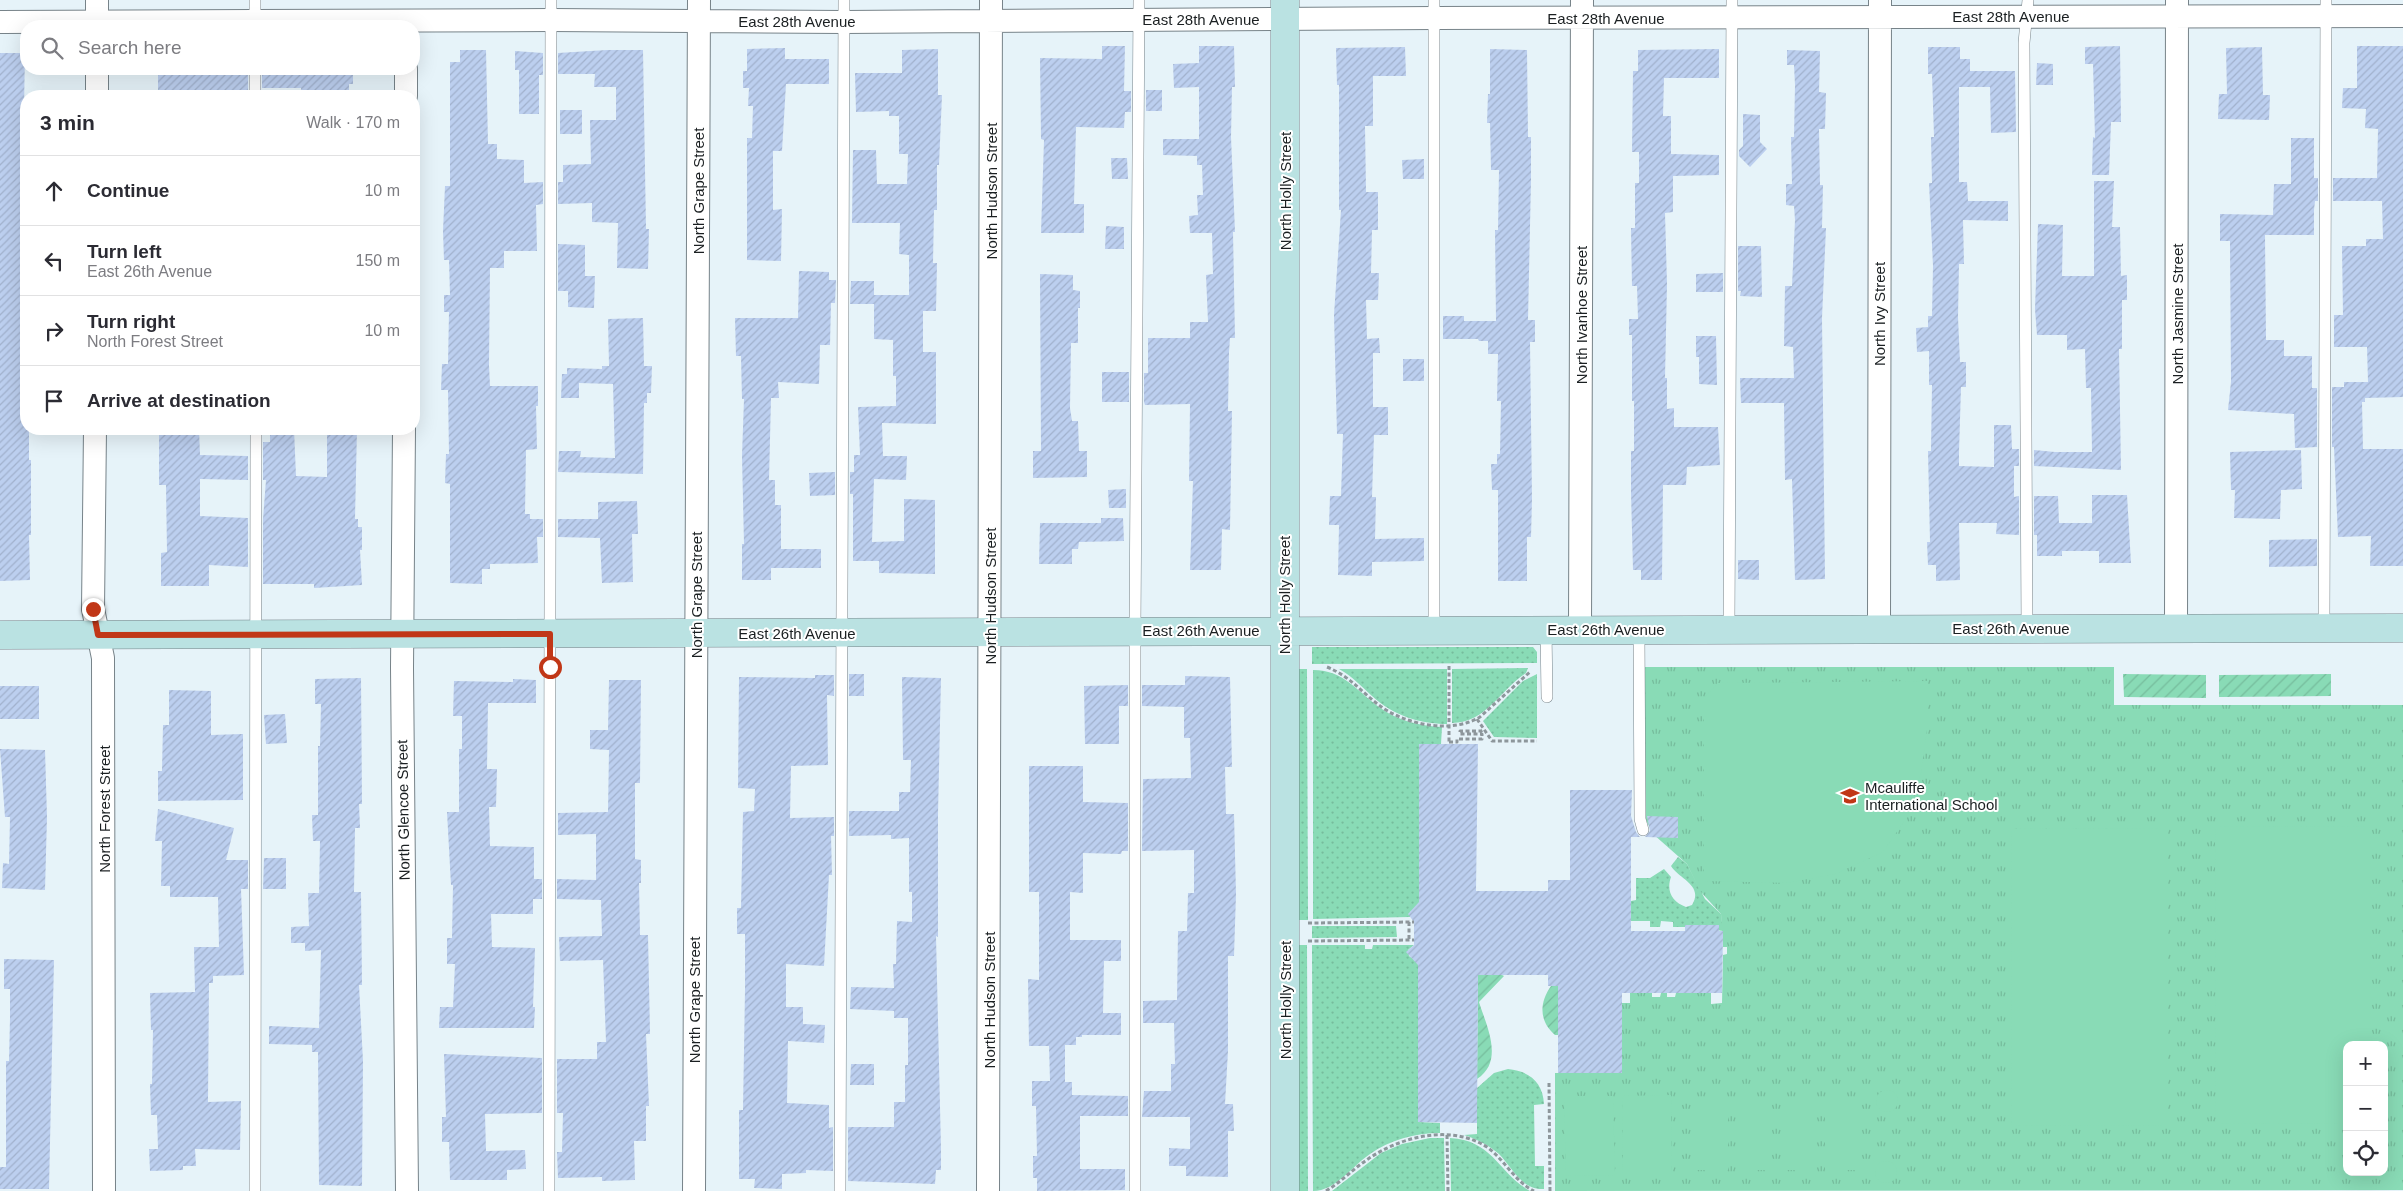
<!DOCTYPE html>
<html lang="en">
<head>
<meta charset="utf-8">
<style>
  :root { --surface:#fff; --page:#f2f2f3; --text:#2b2b33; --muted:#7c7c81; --line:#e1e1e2 }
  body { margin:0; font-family:Arial,sans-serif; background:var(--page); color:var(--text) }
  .controls { position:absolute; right:15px; bottom:15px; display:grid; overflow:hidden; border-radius:10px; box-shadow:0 5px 20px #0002 }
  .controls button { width:45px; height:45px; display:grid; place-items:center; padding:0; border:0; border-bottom:1px solid var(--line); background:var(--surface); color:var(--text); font:25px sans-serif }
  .stop { position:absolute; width:15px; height:15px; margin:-11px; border:4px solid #c13717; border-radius:50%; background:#fff }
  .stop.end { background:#c13717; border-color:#fff; box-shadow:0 1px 5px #0008 }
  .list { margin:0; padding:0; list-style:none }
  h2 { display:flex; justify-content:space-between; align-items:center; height:65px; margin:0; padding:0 20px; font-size:21px }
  h2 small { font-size:16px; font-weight:400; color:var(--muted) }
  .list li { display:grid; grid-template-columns:32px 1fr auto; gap:15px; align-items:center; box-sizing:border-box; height:70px; padding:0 20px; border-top:1px solid var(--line) }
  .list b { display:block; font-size:19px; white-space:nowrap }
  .list p { margin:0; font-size:16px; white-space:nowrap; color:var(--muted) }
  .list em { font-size:16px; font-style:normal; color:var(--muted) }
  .icon { flex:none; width:28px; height:28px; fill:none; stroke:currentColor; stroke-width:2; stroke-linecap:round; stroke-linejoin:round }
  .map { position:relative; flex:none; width:2403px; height:1191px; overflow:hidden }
  .search { position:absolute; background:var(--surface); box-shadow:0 5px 20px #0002; left:20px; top:20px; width:400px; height:55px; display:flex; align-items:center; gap:12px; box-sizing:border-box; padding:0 18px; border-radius:20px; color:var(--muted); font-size:19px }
  .panel { position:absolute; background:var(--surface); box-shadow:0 5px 20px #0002; left:20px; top:90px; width:400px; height:345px; border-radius:20px }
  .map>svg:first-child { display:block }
</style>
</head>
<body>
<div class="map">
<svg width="2403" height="1191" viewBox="0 0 2403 1191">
  <defs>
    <pattern id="grass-dots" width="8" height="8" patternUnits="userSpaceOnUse" patternTransform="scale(1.25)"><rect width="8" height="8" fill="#89dbb6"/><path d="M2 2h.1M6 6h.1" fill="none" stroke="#76bc9c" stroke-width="1.8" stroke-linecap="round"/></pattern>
    <pattern id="park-tufts" width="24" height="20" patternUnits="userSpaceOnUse" patternTransform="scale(1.25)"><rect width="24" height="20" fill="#89dbb6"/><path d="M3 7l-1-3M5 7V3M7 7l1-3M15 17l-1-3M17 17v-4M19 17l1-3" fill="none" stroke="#76bc9c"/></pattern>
    <pattern id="garden-furrows" width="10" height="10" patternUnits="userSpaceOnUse" patternTransform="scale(1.25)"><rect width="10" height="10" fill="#89dbb6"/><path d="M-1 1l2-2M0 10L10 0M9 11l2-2" fill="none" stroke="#76bc9c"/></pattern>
    <pattern id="building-hatch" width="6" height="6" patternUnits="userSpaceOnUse" patternTransform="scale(1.25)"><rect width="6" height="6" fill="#bccfef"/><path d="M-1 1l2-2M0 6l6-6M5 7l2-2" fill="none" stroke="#a1b1cd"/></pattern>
  </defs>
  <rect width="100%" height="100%" fill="#e6f3f9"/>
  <path fill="url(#grass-dots)" d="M1312,647H1533L1537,652V663L1312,664Z
    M1528,668L1526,673C1501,689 1486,723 1452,723V669Z
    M1298,669H1307L1308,920H1297Z
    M1339,669H1447V724C1419,724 1393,715 1372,696C1361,686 1352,676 1339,669Z
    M1313,670C1345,670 1358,693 1382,709C1399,721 1421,726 1442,727L1441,744L1419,745V906L1410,912V917L1313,919Z
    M1537,674V738L1494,737L1483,721L1523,681Z
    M1678,857L1687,864L1705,899L1721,914L1723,931L1685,925V927H1673V922L1661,921L1660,927H1650V921H1631V901L1636,900V878H1650L1664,869L1671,877C1666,891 1672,902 1686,907L1692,905C1704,885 1679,879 1671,866Z
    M1312,926H1396L1397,937L1312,938Z
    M1297,945H1307L1308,1191H1297Z
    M1312,945H1365V949H1372L1373,945H1414L1408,950L1409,956L1413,959H1418V1122L1440,1123V1133C1415,1133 1390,1140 1370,1154C1352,1166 1336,1191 1313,1191Z
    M1508,1069C1529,1071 1543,1082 1544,1104L1534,1105L1535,1166H1544V1189C1522,1191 1512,1167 1499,1154C1488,1145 1477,1139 1464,1135L1477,1134V1088L1494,1073Z
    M1430,1138H1444L1445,1191H1332L1381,1153L1402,1144Z
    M1450,1138C1493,1140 1498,1173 1530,1191H1451Z"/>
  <path fill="url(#park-tufts)" fill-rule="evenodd" d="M1645,667H2114V705H2403V1190L1555,1191V1073H1622V1003H1630V993H1652V997H1660L1661,993H1667V997H1675L1676,993H1711V1004L1722,1003L1723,955L1727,954V947H1723L1721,914L1700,891L1687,864L1653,834L1645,818ZM2347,1045H2384V1172H2347Z"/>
  <path fill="url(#garden-furrows)" d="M2123,674L2206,675V698L2124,697Z
    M2331,674V696L2219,697V675Z
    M1478,975H1502L1504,976L1479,1002C1486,1025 1505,1061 1477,1079Z
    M1551,986H1558V1035H1555C1539,1021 1539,1003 1551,986Z"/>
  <path fill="#89dbb6" d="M1927,681V730L1921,773L1907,817L1883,852L1835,874L1786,883L1704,881V698L1718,683Z
    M2371,826V1045H2347V1123L2216,1124L2215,827Z
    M2167,828V1125L2012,1126L2011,829Z
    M1876 1101a11 11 0 1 1 22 0a11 11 0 1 1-22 0Z
    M1671,1095L1672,1175H1623L1622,1096Z
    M1564,1096H1613L1615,1175L1566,1176Z
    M1695,1100H1728V1170H1695Z
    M1739,1100H1772V1170H1739Z
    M1782,1100H1815V1170H1782Z
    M1825,1100H1858V1170H1825Z
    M1875 1172a11 11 0 1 1 22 0a11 11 0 1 1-22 0Z"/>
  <path fill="url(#building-hatch)" d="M1102,46H1125L1124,91H1131V112H1125L1124,128L1076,127L1074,204H1084V233H1041L1044,140L1041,139L1040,58L1102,59Z
    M1199,46H1234L1235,87H1232L1231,137L1235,232H1233L1235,338H1230L1229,352L1228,411H1232L1230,530L1222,529L1221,570H1190L1193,481H1189L1190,404L1145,405L1144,402V373H1148V338H1190V322H1208L1206,275L1213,274L1212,233H1190L1189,216L1198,215L1197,195H1203L1202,165H1197V156L1163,155V139H1199V87L1174,88L1173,64L1199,63Z
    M2120,46L2121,122H2111L2109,175H2092L2093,137L2095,138L2093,64H2085V47Z
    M2357,46H2403V397L2365,398V402H2362L2363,449H2403V566H2370L2371,536L2338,537L2334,447H2332V387H2344V382H2368L2367,347H2334V315H2343L2342,246H2366V239H2383L2382,201H2333V178H2377L2378,129L2365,128L2366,109L2342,108L2343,88H2357Z
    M1405,47L1406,76H1373V126H1365L1366,192H1378V230H1372L1371,273H1379L1378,300H1366L1367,339L1379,338L1380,353H1373V407H1388V435H1374L1372,497H1376L1375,539L1424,538V561L1372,562V576L1338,575L1339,525H1329L1330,496H1341L1343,434H1337L1334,315L1341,210H1339V85H1337L1336,48Z
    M1928,47H1960V59H1970V71H2015L2016,132L1991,133L1990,87H1959V182H1967L1968,201H2008V221L1963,220L1964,264H1959L1958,317L1960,362H1966V387H1961L1959,452V466L1994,467V425H2011L2012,449H2019V466H2014V497L2019,496V535L1996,534L1997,523H1959L1960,580L1936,581V565H1928L1927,542H1930L1928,451H1931L1932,385H1929V351L1917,352L1916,328L1928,327V316H1932L1933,266L1929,183H1932L1931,137H1934L1932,74H1928Z
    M2262,47L2263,95H2270L2269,120L2218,119L2219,94H2227L2226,48Z
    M785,48V59H829V84H786L782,151H773V210L782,209L781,261L747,260V138H752L753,106H748L749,88H743V71H747V49Z
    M938,49V95H942L939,165H937V210H934L933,263H937L936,311H923V352H936V424L882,423L883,456H907L906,480L874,479L872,542L904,541V499L935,500V574L879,573V561H853V494H850V472H854V455H860L858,407L896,406V376H893V340L874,339V295H909V255L899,254L900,223H852L853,150H876L877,184H907L908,154H899V116H889V111L856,112L855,73H902V50Z
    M1490,49L1527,50L1528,137H1531V180L1528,320H1535V342H1530L1532,499L1531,537H1527V581H1498V490H1492L1491,464H1497V454H1500L1501,401H1497L1498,354H1488V341H1479L1478,339H1443V316H1464V321H1496L1495,230H1498L1499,170H1491L1490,123H1487L1488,94H1490Z
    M1719,49V78H1664L1663,116H1671V154L1719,155V175L1673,176V212L1665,213L1667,284L1665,378H1667V409L1674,408V427H1718L1720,465L1687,467L1686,485H1663L1662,580H1641V570H1633L1631,492V451H1634V401H1632V335H1629V319H1638L1637,286H1632L1631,228H1635V183H1639V152H1632L1633,71H1638V50Z
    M460,50H486L488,144H497V159L524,160V183L543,182V204L536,205L537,251H504V268H490L489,365L490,386H538V406H536L537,449L526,450L525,514H530V519H543V537H537L538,563L490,564V569H482V584L450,583V484L445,483L446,454H449L448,390H441L442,364H448L449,312H444V295H450L449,260H444L443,231L445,186H450V62H460Z
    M607,50H643L646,229H649L648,269L617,268L618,223L592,222V203L558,204V182H563V165L591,164L590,120H616V87H594L595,74H558V53Z
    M1787,50L1820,51L1819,92L1826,93L1825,129H1819L1820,185H1823L1822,228H1826L1822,318L1825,579L1795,580L1792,479L1785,480L1784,403H1741L1740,378H1794L1793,347L1784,346L1785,286H1792L1795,220L1794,206L1786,205V184H1792L1791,137H1794L1795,85L1794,65H1787Z
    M515,51L543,53V75H539V114H519V70H515Z
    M0,53H25L22,217H20L22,369H26V429H29V460H31V535H29L30,580L0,581Z
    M2037,63L2053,64V85H2036Z
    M158,69L248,71V96H158Z
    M305,69H353V84H349V96H302L301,88H262V71L305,70Z
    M1146,90H1162V111H1146Z
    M560,110H582V134H560Z
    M1743,114L1760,115V142L1767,149L1750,167L1739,156V150L1743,146Z
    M2291,138H2314V178H2318V201H2315L2314,210V235H2265L2266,340H2284V356H2312V388H2317V447L2295,448L2294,414L2228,410L2231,382L2230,241H2220V214L2273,215L2274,184H2291Z
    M1111,158H1127L1128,179H1112Z
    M1424,159V179H1403L1402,160Z
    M2094,181H2114L2112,227H2120L2121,276L2127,275V300H2122V349H2119L2121,470L2034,466V450L2055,452H2092L2091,388H2086L2085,349L2067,350V335H2037L2035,309L2038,224L2063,225L2062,276H2094Z
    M1106,226L1124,227V249H1105Z
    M558,244L585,245V276H595L594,308L568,307V291H558Z
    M1738,246H1761L1762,297L1740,296L1741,291H1738Z
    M799,271L829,272V280H836L835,303H831L830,345H820L819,384L778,382L779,398H771L769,480H775V505H781V549H821V568H771V580H742V544H744L742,456L744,399H742L741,356H736L735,318H798Z
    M1723,273V292H1696V274Z
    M1040,274L1073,275V290L1080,291V308H1078V343H1071L1070,408L1072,421H1078L1079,451H1087V477L1033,478V451H1041Z
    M851,281H874V304H850Z
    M643,318L644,366H652L651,393H647V403H644L643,474L558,472L559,451H581L580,457L615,458L613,384L579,383V398H561L562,374H567V368L602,369V366H609L608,319Z
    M1696,336H1716L1717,385L1699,384V357H1696Z
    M1403,359H1424V381H1403Z
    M1102,372H1129V402H1102Z
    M159,429H199L200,455L248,456V480L200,479V516L248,518V567L209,565V586H161V553L167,552L166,485H159Z
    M270,429H294L296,476L327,477V429H357L355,519H358V527H362V550H360L362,585L314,588V584H263V519L266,480H263V442H270Z
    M2301,450L2302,489L2281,490L2280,519L2234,518L2235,490H2231L2230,452Z
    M835,472V495L810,496L809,473Z
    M1126,489V508H1109L1108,490Z
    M2092,495H2127L2131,563H2099V551H2062V556H2037V535H2034V496H2058L2059,523H2092Z
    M637,501L638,534H632L633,582L602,583L600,538L558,537V519H598V502Z
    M1101,518H1123L1124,541L1079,542L1078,549H1072V564H1039L1040,523H1101Z
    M2317,539V566L2269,567V540Z
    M1738,560H1759V580L1738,579Z
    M849,674H864V696H849Z
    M815,675H834V696L827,695L828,765L791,766L790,818L834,817V836H831L832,875H829L824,966L786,964V1007H803V1024L825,1025L824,1043L788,1041L787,1103L829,1105V1128L833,1127V1171L806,1170V1173L782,1174V1189L754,1188L755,1179H739V1110H743L745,990V934H737V908H741L743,812L754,811L755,789L738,788L739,677L815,678Z
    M1185,676L1230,677L1232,767H1225L1226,814H1234L1236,894L1234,956H1228V1051L1225,1104H1233L1234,1131H1228V1177L1186,1176V1166H1169V1148L1190,1149V1117H1142L1144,1091H1171V1064H1175L1174,1023H1143V1001L1177,1000L1178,931H1187L1188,893H1194V850L1142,851L1143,779L1191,778L1190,738H1184V707L1142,706V685H1185Z
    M902,677L941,678L938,814V937L936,936L941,1149V1170H936L935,1184L848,1181V1127H894V1102H905V1065H908V1018H894V1011L850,1009L851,987L894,988L893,964H896L897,921L912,922V892H909V838L891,839V835L849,836V811H899V792H910L911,760H903Z
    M361,678L362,804H359L360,828H355L354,892H361L362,985H359L363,1061L362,1186L319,1185L318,1052H312V1045L269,1044V1026L319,1028L321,950L305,951V943H291V927L309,926L308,893H319L320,841H313L312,815H318V746H320L321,704H315V679Z
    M513,679L536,680V703H488L487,769H497L496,807H489L490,846L534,847V879H542V899H533V914H491L492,947L535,948L533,1007H535L534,1028H439L440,1007H453L455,964H447V938H452L453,885H451L447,812H459V749H462V716H453L454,681L513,682Z
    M609,680H641L640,783H635V859L641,860V883H639L640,935H648L650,1034H646L649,1106H646V1141H634L635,1180L602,1181V1177L558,1178L557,1152H562L563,1113H557V1059H597V1042H606L603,960L560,961L559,937L602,936L601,900L557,899V879L596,880V834L558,835V813L608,812L609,750L590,749V730H608Z
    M1128,685V706H1119V744H1085L1084,686Z
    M0,686H39V719H0Z
    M169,690L211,691V735L243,734V800L158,801V771H162L163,725H169Z
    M285,714L287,743L266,744L264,715Z
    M1419,744H1478L1476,891H1548V880H1570V790H1632L1631,816L1636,832L1640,837H1631V931H1685V925H1719V931H1723L1722,993H1622V1073H1558V986H1548V975H1478L1477,1123L1418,1122V965L1406,952L1414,945V922L1408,914L1419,902Z
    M0,749L45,750L47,817L45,890L2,888L3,863L9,864L10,817H5Z
    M1029,766H1083V802L1128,803V851H1122L1121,854L1083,853V893L1070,892V940H1121V961H1104L1103,1013H1121V1035H1082V1037H1076V1045H1065V1082H1072V1095L1128,1096V1116H1080V1169H1125V1190L1037,1191V1178H1033V1156H1037L1036,1106H1032V1081H1050L1049,1046H1029L1028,979L1039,980V892H1029Z
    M158,809L234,828L226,860H248V889H241L244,975L213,976V983H209L208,1102L241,1101L240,1150L195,1149L196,1166H183V1170L150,1171L149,1149H158L157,1115H151L150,1084H152L153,1030H151L150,993L195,992L194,947H219L218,897H170V886H161L162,841H155Z
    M1647,816L1678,817V838L1645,837L1650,831Z
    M264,858H286V889H263Z
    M4,959L54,960L49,1189H0V1167H6V1061H9L10,1018V989H4Z
    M444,1054L542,1058V1113L485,1114L486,1151L525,1150L526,1169L507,1170V1180H450L449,1142H442V1117H446Z
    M851,1064H874V1085H850Z"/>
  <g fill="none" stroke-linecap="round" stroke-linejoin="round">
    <g stroke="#778389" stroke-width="12">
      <path id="lane" d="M1434,0V629
        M255,25V0
        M255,69V96
        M2027,628L2024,43L2028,0
        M2324,628L2326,0
        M1546,629L1547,697
        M1729,629L1732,0
        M1639,630L1640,819L1643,830
        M255,1191L256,429
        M549,1191L551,0
        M840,1191L844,0
        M1135,1191V631L1139,0"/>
    </g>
    <g stroke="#778389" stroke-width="24">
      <path id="street" d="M97,0V26
        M0,22L551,20L844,22L1434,18L2403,16
        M97,96V69
        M406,96V69
        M95,429L93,609L103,658L104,1191
        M404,429L402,668L407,1191
        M2176,628L2177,0
        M1580,629L1582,0
        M1879,629L1880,0
        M694,1191L699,0
        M988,1191L991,0"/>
    </g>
    <g stroke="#778389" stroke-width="29">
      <path id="secondary" d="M0,635C801,633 1602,630 2403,628
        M1285,1191V0"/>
    </g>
    <path stroke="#8d969b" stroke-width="3" stroke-dasharray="4 2.5" stroke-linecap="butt" d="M1449,666V744
      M1327,667C1351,677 1360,691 1380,706C1406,725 1452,734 1480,717L1531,671
      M1477,719L1492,741H1537
      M1449,742H1457V739H1482V734H1460V731H1481L1484,729
      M1409,922V940
      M1308,923L1414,922
      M1308,941L1414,940
      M1549,1083L1550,1191
      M1447,1135L1448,1191
      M1326,1191C1341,1182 1353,1169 1368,1159C1402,1136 1451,1124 1487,1147C1505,1160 1514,1181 1534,1191"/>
    <use href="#lane" stroke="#fff" stroke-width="11"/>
    <use href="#street" stroke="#fff" stroke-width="22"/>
    <use href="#secondary" stroke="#bae2e2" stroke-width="28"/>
  </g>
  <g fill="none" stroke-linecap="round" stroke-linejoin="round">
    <path stroke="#c13717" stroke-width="6" d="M93,609L98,635L550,634V667"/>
  </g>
  <defs>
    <g id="school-bare" transform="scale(1.5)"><path d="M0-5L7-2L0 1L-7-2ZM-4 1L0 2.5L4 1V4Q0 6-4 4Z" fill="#c13717" stroke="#fff" stroke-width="2.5" paint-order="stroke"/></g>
  </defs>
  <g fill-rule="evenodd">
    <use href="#school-bare" x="1850" y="796"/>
  </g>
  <g text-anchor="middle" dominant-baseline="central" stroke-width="4" stroke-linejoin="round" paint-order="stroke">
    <g font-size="15" fill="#1a1f21" stroke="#fff">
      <text x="2011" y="16">East 28th Avenue</text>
      <text x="1606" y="18">East 28th Avenue</text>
      <text x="1201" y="19">East 28th Avenue</text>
      <text x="797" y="21">East 28th Avenue</text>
      <text transform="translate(698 191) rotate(-90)">North Grape Street</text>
      <text transform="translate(991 191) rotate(-90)">North Hudson Street</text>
      <text transform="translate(1285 191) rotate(-90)">North Holly Street</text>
      <text transform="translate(1879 314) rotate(-90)">North Ivy Street</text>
      <text transform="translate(2177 314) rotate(-90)">North Jasmine Street</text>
      <text transform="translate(1581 315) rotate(-90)">North Ivanhoe Street</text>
      <text transform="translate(696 595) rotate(-90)">North Grape Street</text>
      <text transform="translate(1284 595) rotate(-90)">North Holly Street</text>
      <text transform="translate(990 596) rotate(-90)">North Hudson Street</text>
      <text x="2011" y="628">East 26th Avenue</text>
      <text x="1606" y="629">East 26th Avenue</text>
      <text x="1201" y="630">East 26th Avenue</text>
      <text x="797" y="633">East 26th Avenue</text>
      <text transform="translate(104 809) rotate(-90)">North Forest Street</text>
      <text transform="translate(403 810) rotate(-91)">North Glencoe Street</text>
      <text transform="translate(694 1000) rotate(-90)">North Grape Street</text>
      <text transform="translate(989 1000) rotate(-90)">North Hudson Street</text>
      <text transform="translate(1285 1000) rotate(-90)">North Holly Street</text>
    </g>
    <g font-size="15" fill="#1a1f21" stroke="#fff" text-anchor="start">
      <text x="1865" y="787">Mcauliffe<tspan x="1865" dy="17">International School</tspan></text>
    </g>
  </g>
</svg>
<div class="controls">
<button>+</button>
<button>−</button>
<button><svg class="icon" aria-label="locate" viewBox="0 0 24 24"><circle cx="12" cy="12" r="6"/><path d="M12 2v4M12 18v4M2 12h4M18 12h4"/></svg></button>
</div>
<div class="stop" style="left:550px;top:667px"></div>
<div class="stop end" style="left:93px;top:609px"></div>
<div class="search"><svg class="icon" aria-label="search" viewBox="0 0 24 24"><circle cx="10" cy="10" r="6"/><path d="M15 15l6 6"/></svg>Search here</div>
<section class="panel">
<h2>3 min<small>Walk · 170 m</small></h2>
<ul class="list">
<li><svg class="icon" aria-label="ahead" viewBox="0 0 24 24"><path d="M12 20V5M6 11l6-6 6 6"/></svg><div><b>Continue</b></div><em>10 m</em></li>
<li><svg class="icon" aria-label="left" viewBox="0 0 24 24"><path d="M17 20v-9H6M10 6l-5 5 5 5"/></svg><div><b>Turn left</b><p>East 26th Avenue</p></div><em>150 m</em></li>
<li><svg class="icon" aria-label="right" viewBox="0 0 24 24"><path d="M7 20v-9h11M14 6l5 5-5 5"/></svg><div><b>Turn right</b><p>North Forest Street</p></div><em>10 m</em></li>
<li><svg class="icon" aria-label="arrive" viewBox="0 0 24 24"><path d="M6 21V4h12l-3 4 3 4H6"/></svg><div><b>Arrive at destination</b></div></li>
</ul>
</section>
</div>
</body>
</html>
